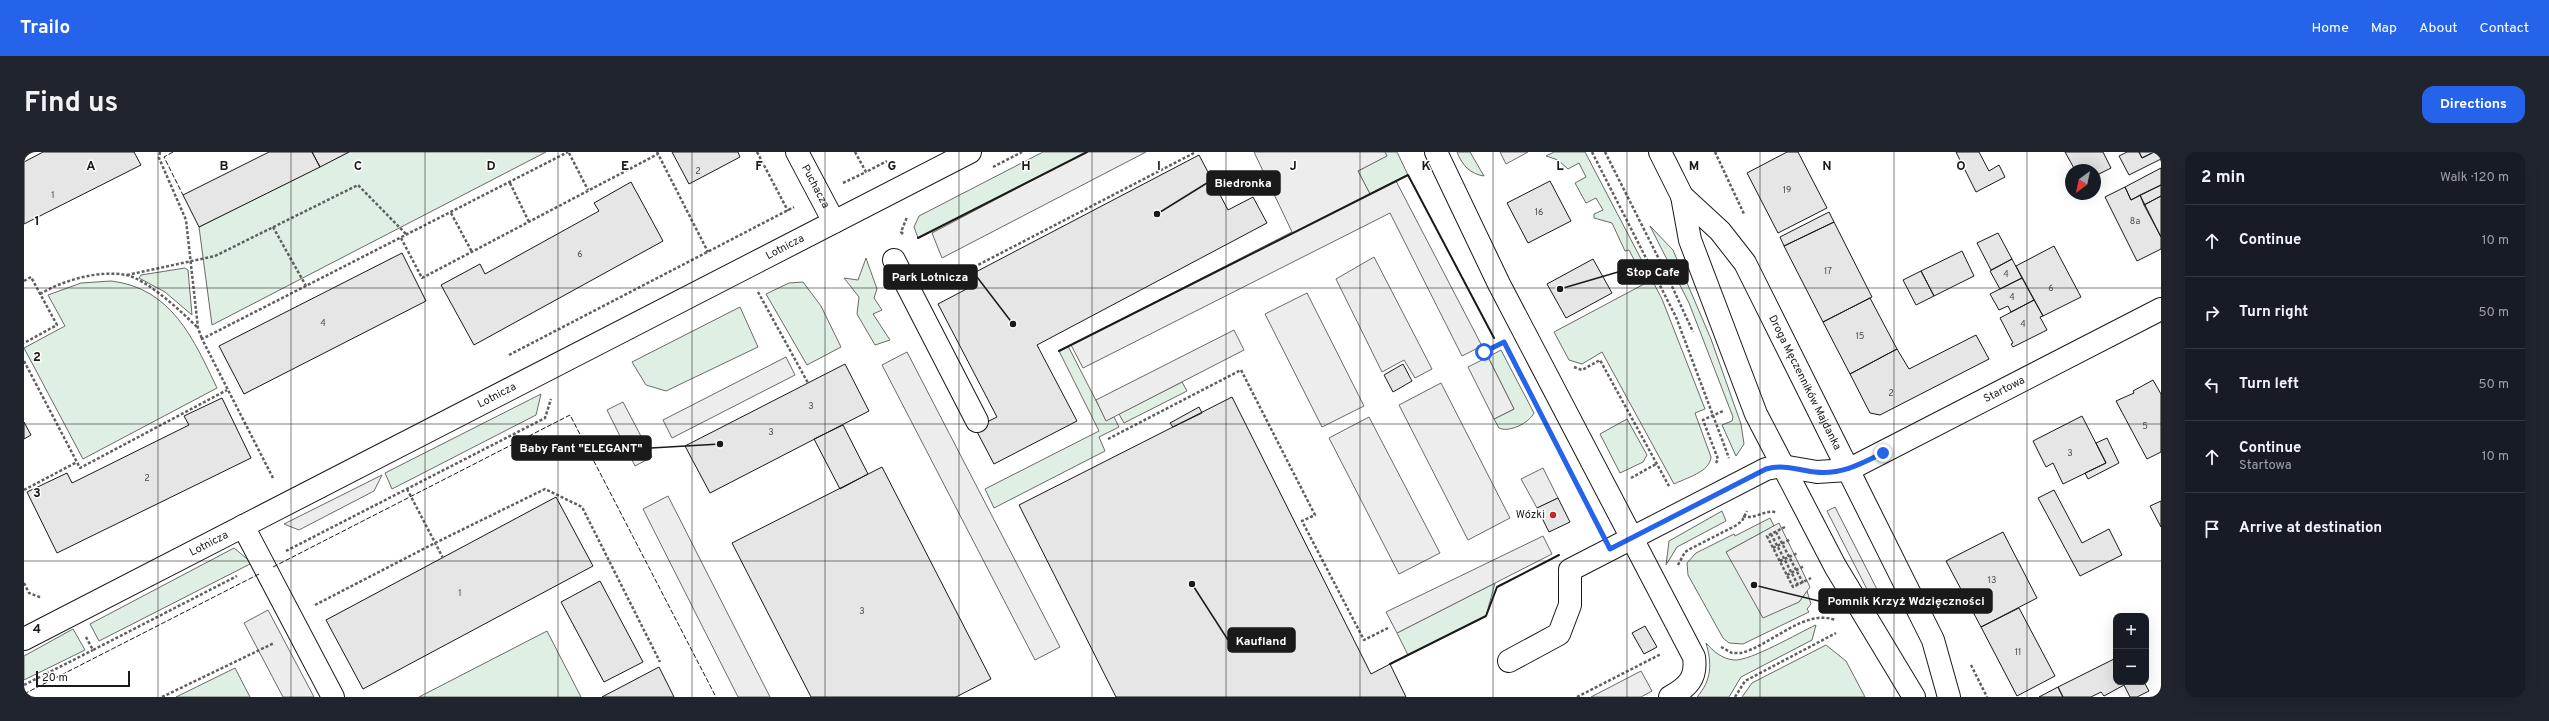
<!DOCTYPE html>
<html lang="en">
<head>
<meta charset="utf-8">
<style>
  :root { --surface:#171b24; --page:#20242c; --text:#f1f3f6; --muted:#9ea1a6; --line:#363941; --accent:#2563eb }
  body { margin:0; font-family:Overpass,sans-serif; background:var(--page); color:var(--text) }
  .controls { position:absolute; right:12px; bottom:12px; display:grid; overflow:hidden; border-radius:8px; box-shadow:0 4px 16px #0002 }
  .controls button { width:36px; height:36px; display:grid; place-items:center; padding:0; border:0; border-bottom:1px solid var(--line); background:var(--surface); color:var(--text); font:20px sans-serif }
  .compass { position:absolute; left:2041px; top:12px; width:36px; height:36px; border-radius:50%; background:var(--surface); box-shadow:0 4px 16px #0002; rotate:213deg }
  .scale { position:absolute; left:12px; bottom:10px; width:94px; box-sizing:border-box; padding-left:4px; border:2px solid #1a1a1a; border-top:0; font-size:11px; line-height:14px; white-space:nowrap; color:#1a1a1a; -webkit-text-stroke:3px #fff; paint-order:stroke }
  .stop { position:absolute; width:12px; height:12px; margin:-9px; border:3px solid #2563eb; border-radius:50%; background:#fff }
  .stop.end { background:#2563eb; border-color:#fff; box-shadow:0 1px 4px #0008 }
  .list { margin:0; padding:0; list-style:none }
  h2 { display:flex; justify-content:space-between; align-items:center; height:52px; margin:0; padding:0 16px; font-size:17px }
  h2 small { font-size:13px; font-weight:400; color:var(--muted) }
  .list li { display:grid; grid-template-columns:26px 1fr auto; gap:12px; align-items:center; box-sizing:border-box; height:72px; padding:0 16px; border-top:1px solid var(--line) }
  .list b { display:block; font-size:15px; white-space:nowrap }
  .list p { margin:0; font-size:13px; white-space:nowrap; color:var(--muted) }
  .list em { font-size:13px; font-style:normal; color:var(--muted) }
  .icon { flex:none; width:22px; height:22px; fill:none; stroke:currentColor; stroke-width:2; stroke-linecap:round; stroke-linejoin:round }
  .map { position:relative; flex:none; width:2137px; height:545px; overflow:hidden; border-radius:12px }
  header { display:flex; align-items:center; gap:24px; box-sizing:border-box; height:56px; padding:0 20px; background:var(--accent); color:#fff }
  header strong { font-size:19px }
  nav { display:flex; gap:22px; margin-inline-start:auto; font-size:14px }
  .intro { display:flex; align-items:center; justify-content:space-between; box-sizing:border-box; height:96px; padding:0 24px }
  h1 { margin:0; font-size:28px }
  .button { padding:10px 18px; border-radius:12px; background:var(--accent); color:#fff; font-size:14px; font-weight:700 }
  main { display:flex; gap:24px; padding:0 24px }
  aside { flex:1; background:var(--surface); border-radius:12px; box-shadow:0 4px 16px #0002 }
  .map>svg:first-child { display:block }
</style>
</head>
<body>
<header>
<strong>Trailo</strong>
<nav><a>Home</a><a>Map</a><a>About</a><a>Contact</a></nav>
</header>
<div class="intro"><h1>Find us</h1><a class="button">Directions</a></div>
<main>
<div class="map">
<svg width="2137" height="545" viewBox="0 0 2137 545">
  <rect width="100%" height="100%" fill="#fff"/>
  <path fill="#e0efe3" stroke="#6a6a6a" d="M325,0H522L188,173L175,75Z
    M1019,0H1063L894,86L890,75L895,64Z
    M1361,0H1373L1384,23L1346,42L1334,19L1362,4Z
    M1433,0H1446L1460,24C1446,22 1438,13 1433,0Z
    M1530,0H1561L1638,147L1681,257L1671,261L1687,305C1686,320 1662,326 1650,332L1578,200L1558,212L1545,208L1530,180L1622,131L1605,98L1601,99L1588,71L1570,66V62L1579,58L1572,46L1562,51L1551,31L1562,25L1555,11L1544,17L1534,8L1522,4Z
    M1626,74L1649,98L1687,187L1717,272L1720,292L1712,304L1698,273L1708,269L1709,265L1665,151Z
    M842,106L853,137L850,146L858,158L849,162L866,188L851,193L833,162L835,145L820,126L834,128Z
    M161,116L164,118L168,163L141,140L115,126L117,123Z
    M87,129C148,136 170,188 193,236L59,307L0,196L41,174L24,143L57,131Z
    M779,130L797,154L817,195L783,213L742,142L765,131Z
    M716,155L734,195L642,239L622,233L608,210Z
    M1044,194L1082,268L1090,265L1095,275L1075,285L1081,299L970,356L961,337L1075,279L1035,199Z
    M1477,198L1510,261C1505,271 1485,281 1475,276L1470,267L1490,257L1464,205Z
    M1158,230L1163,239L1100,271L1095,262Z
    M517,242L512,263L368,337L361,321Z
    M1603,267L1623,303L1619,310L1596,321L1576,282Z
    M1698,359L1702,369L1653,395L1642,413L1645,389Z
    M1746,366L1750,374L1702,400L1775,450L1783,439L1787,452L1783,457L1785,460L1719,492L1705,491L1699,486L1664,423L1663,411L1672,401L1710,382L1711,384Z
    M210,396L228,411L75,489L66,472Z
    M1471,431L1462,464L1384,503L1373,481Z
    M1792,473L1788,488L1717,525L1705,545H1673C1688,528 1688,511 1682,491C1689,499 1698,507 1710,508C1727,509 1774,481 1792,473Z
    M49,477L61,498L0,528V504Z
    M523,479L557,545H395Z
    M1802,493L1822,509L1841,545H1718L1728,531Z
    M211,516L226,545H152Z"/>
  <path fill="#ededed" stroke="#6a6a6a" d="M1062,0H1122L918,106L908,81Z
    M1230,0H1361L1363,4L1334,19L1346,42L1372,29L1458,194L1438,204L1366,61L1059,216L1047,193L1268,80Z
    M1476,0H1504L1482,12Z
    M1350,105L1408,217L1391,226L1380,208L1358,220L1312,127Z
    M1283,141L1340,254L1298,275L1241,162Z
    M1210,178L1220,198L1082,269L1072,248Z
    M883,200L1036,495L1011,508L858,213Z
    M762,205L771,223L648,286L639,268Z
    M1464,205L1490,257L1470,267L1444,215Z
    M1417,231L1486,366L1444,388L1375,253Z
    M599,250L628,305L611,314L583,258Z
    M1345,265L1416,401L1375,422L1305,286Z
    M1519,316L1534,346L1513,356L1497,327Z
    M358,323L350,339L275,378L260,372Z
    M644,344L746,545H714L619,357Z
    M1811,355L1858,447L1850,451L1803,359Z
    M1755,371L1786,435L1775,450L1739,466L1702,400Z
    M1519,384L1528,402L1373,481L1362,460Z
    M244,458L290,545H259L220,471Z
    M1617,519L1628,539L1617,545H1567Z"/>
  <path fill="#e6e6e6" stroke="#1a1a1a" d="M19,0H110L117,13L0,72V10Z
    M245,0H288L296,15L175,75L159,43Z
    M288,0H325L296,15Z
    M648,0H714L716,5L665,32Z
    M1763,0H1774L1803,56L1754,81L1723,21Z
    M1932,0H1955L1965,19L1975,13L1981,25L1952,40Z
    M2041,0H2079L2087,16L2071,24V18H2051Z
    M2103,0H2115L2118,6L2130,0H2137V7L2105,23L2095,4Z
    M2115,0H2130L2118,6Z
    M1175,3L1204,58L1229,45L1243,71L1013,193L1053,269L970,312L951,276L973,265L914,152L952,132L946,123Z
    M2137,16V33L2107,48L2101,35Z
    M1526,29L1547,69L1504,91L1483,51Z
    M607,30L639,89L450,193L417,133L456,112L461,122L575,59L570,51Z
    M2137,33V44L2120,53L2116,43Z
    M2101,35L2107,48L2116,43L2137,85V97L2113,109L2081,45Z
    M2137,44V85L2120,53Z
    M1805,60L1810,70L1760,94L1756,85Z
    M1810,70L1848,145L1799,170L1760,94Z
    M1974,81L1988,107L1967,118L1953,91Z
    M2030,94L2057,145L2019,164L1992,114Z
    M1938,99L1950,124L1910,144L1897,119Z
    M378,101L402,149L220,242L195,194Z
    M1569,107L1588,141L1542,166L1523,132Z
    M1988,107L1998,126L1976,137L1966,119Z
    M1897,119L1910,144L1892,153L1879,128Z
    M1998,126L2010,148L1987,160L1984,154L1975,158L1966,142Z
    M1846,146L1873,197L1826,222L1799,170Z
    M2010,148L2019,164L2016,165L2023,178L1989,195L1987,192L1989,191L1976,166Z
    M1952,183L1965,207L1856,263L1846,261L1826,222L1873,197L1885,217Z
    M821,212L845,259L686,341L661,294Z
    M1379,212L1388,229L1369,240L1360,223Z
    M2129,228L2137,242V300L2123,307L2092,249L2110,241L2109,239Z
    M1208,245L1347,522L1366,512L1382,545H1092L995,353Z
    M198,246L227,306L33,401L3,340L43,321L48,331L165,273L160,264Z
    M1175,255L1178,261L1149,275L1146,271Z
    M2058,264L2082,311L2039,332L2029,311L2022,315L2009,289Z
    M0,270L7,283L0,287Z
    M819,273L844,322L816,337L790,287Z
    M2083,286L2095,311L2064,327L2061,321L2082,311L2072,291Z
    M858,315L967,527L932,545H787L708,391Z
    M2030,338L2058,391L2085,377L2098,403L2056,424L2014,346Z
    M532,345L569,414L339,537L302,468Z
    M1534,346L1546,370L1525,380L1513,356Z
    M2137,349V375L2126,354Z
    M1979,380L2013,446L1957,475L1922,409Z
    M576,429L619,510L580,530L537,450Z
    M1995,456L2031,524L1993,544L1957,475Z
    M1621,474L1633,495L1620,502L1608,481Z
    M2092,506V530H2120L2125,539L2113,545H2106L2100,533L2080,544L2077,540L2067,545H2039L2034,535Z
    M635,515L650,545H578Z
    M2034,535L2039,545H2015Z"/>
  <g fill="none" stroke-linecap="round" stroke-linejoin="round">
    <g stroke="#1a1a1a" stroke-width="24">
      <g id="minor">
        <path id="s1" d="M773,0L810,70"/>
        <path d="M1412,0L1475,132L1670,505C1673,526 1664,535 1646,545"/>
        <path d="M1636,0L1658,44L1666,88L1732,262L1811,414L1890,545"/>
        <path id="s2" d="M1658,44L1696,79L1721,111L1909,488L1925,545"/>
        <path d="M870,108L953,269"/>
        <path d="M219,374L309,545"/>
        <path id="s3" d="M0,487L946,0"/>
        <path id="s4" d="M1485,509L1535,482L1546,453V418L1742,317L1758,314L1793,320L1824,318L2137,157"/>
      </g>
    </g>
    <path stroke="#5f5f5f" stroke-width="2.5" stroke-dasharray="3 2" stroke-linecap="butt" d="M136,0L135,6L162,68L174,176L178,187
      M633,0L684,100
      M733,0L764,59
      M831,0L842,20L863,9
      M1568,0L1652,165L1705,306
      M1581,0L1641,119L1669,180
      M1691,0L1720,62
      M545,1L564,38
      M969,15L998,0
      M486,31L505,70
      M819,31L842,20
      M427,61L448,100
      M249,75L282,134
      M879,82L877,80L883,65
      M377,86L398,126L634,2
      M906,115L927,127L1170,1
      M103,123L191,104L334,33L383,83
      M0,129L7,125L33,173L0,191
      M734,140L784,231
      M16,142C40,128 74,118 102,123C123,127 159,161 174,176
      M1461,200L1476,192
      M485,203L770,55
      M0,209L56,316L203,238
      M1550,215L1558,218L1576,208L1646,336
      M1084,287L1217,218L1291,363L1278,369L1340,488L1364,476
      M1692,311L1694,307L1679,268L1699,259
      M249,326L178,187L544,0
      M1607,326L1632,312
      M383,337L419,406
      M0,338L53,310
      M1719,364C1730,368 1739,358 1752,360
      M1761,375L1743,384L1769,435L1787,426
      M1752,380L1779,431
      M1747,382L1774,433
      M1749,396L1767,387
      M262,399L521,266L527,247
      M1756,409L1774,401
      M1654,413L1661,400L1666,397L1711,374L1718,369L1723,359
      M1763,423L1780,414
      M0,431L5,441L18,446
      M291,453L411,391L521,337L558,355L636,510
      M62,485L69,498L213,424
      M1697,495L1708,501H1717C1746,494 1781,456 1811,468
      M1947,513L1963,545
      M0,533L69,498
      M138,545L250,491
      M1553,545L1637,502
      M1711,545L1721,529L1812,481"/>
    <use href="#minor" stroke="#fff" stroke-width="22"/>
    <path stroke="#1a1a1a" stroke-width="1" stroke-dasharray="5 2" stroke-linecap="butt" d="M149,0L140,5L159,43
      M249,415L546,263L692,545
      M0,542L235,422"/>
    <path stroke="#1a1a1a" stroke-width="2" d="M894,86L1063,0
      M1035,199L1384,23L1470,186
      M1366,512L1462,464L1473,435L1535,403"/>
  </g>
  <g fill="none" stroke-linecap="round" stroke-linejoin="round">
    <path stroke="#2563eb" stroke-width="5" d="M1460,200L1480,190L1586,397L1742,317C1759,312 1774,318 1791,320C1817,323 1837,312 1859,301"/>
  </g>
  <path fill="none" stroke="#1a1a1a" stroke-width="1" stroke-opacity="0.55" d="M134,0V545M267,0V545M401,0V545M534,0V545M668,0V545M801,0V545M935,0V545M1068,0V545M1202,0V545M1336,0V545M1469,0V545M1603,0V545M1736,0V545M1870,0V545M2003,0V545M0,136H2137M0,272H2137M0,409H2137"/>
  <circle fill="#c62828" stroke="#fff" stroke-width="1.5" cx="1529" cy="363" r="4"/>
  <g text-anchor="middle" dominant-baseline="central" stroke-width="3" stroke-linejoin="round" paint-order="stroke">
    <g font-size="9" fill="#4d4d4d">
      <text x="674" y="19">2</text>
      <text x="1763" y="38">19</text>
      <text x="29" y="43">1</text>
      <text x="1515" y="60">16</text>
      <text x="2111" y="69">8a</text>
      <text x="556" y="102">6</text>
      <text x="1804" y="119">17</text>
      <text x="1982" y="122">4</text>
      <text x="2027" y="136">6</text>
      <text x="1988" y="145">4</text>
      <text x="299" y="171">4</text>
      <text x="1999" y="172">4</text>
      <text x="1836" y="184">15</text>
      <text x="1867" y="241">2</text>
      <text x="787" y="254">3</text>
      <text x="2121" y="274">5</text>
      <text x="747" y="280">3</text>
      <text x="2046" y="301">3</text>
      <text x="123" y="326">2</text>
      <text x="1968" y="428">13</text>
      <text x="436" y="441">1</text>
      <text x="838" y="459">3</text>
      <text x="1994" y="500">11</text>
    </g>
    <g font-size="11" fill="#1a1a1a" stroke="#fff">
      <text stroke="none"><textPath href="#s1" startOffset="39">Puchacza</textPath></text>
      <text stroke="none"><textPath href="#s3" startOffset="856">Lotnicza</textPath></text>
      <text stroke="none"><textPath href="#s2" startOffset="226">Droga Męczenników Majdanka</textPath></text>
      <text stroke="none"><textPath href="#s4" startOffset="602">Startowa</textPath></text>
      <text stroke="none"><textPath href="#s3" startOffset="532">Lotnicza</textPath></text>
      <text stroke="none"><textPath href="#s3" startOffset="208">Lotnicza</textPath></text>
    </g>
    <g font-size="11" fill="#1a1a1a" stroke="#fff" text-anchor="end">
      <text x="1521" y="363">Wózki</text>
    </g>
  </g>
  <g font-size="13" text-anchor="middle" font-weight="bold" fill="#1a1a1a" stroke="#fff" stroke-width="3" stroke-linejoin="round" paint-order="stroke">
    <text x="67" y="18">A</text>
    <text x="200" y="18">B</text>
    <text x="334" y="18">C</text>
    <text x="467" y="18">D</text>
    <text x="601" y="18">E</text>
    <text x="735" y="18">F</text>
    <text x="868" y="18">G</text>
    <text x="1002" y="18">H</text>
    <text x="1135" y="18">I</text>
    <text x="1269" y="18">J</text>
    <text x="1402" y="18">K</text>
    <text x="1536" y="18">L</text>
    <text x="1670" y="18">M</text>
    <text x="1803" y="18">N</text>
    <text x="1937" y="18">O</text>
    <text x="13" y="73">1</text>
    <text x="13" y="209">2</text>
    <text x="13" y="345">3</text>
    <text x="13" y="481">4</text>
  </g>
  <path fill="none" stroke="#1a1a1a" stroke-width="1.5" d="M1133 62L1183 31M1536 137L1594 120M989 172L953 125M696 292L627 296M1730 433L1795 449M1168 432L1204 488"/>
  <g fill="#1a1a1a" stroke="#fff" stroke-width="1.5">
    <circle cx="1133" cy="62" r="4"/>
    <circle cx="1536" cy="137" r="4"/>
    <circle cx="989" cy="172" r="4"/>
    <circle cx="696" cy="292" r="4"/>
    <circle cx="1730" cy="433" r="4"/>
    <circle cx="1168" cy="432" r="4"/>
  </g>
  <g fill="#1a1a1a" stroke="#1a1a1a" stroke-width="1.5">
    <rect x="1183" y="19" width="73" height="24" rx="4"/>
    <rect x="1594" y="108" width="70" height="24" rx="4"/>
    <rect x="860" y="113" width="93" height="24" rx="4"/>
    <rect x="488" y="284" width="139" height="24" rx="4"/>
    <rect x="1795" y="437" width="173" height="24" rx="4"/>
    <rect x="1204" y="476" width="67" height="24" rx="4"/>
  </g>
  <g font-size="12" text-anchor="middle" font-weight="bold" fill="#fff">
    <text x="1219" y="35">Biedronka</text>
    <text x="1629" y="124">Stop Cafe</text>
    <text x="906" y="129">Park Lotnicza</text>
    <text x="557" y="300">Baby Fant "ELEGANT"</text>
    <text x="1882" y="453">Pomnik Krzyż Wdzięczności</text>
    <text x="1237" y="493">Kaufland</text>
  </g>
</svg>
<div class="controls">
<button>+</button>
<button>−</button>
</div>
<svg class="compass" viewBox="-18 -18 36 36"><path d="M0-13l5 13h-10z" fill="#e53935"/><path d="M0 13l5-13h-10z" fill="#9ea1a6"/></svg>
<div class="scale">20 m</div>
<div class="stop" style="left:1460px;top:200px"></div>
<div class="stop end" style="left:1859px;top:301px"></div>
</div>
<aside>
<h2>2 min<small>Walk · 120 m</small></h2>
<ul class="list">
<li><svg class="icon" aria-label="ahead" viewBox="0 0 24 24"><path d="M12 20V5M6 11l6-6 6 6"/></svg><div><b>Continue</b></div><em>10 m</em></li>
<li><svg class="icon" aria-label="right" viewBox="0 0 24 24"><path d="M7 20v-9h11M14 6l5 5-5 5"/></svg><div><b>Turn right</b></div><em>50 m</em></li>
<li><svg class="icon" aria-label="left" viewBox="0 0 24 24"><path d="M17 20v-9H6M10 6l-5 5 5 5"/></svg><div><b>Turn left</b></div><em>50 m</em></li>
<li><svg class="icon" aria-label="ahead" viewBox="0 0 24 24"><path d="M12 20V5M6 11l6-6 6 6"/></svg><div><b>Continue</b><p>Startowa</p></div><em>10 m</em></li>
<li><svg class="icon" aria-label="arrive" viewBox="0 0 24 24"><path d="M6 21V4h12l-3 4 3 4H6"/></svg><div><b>Arrive at destination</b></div></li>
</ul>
</aside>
</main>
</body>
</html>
